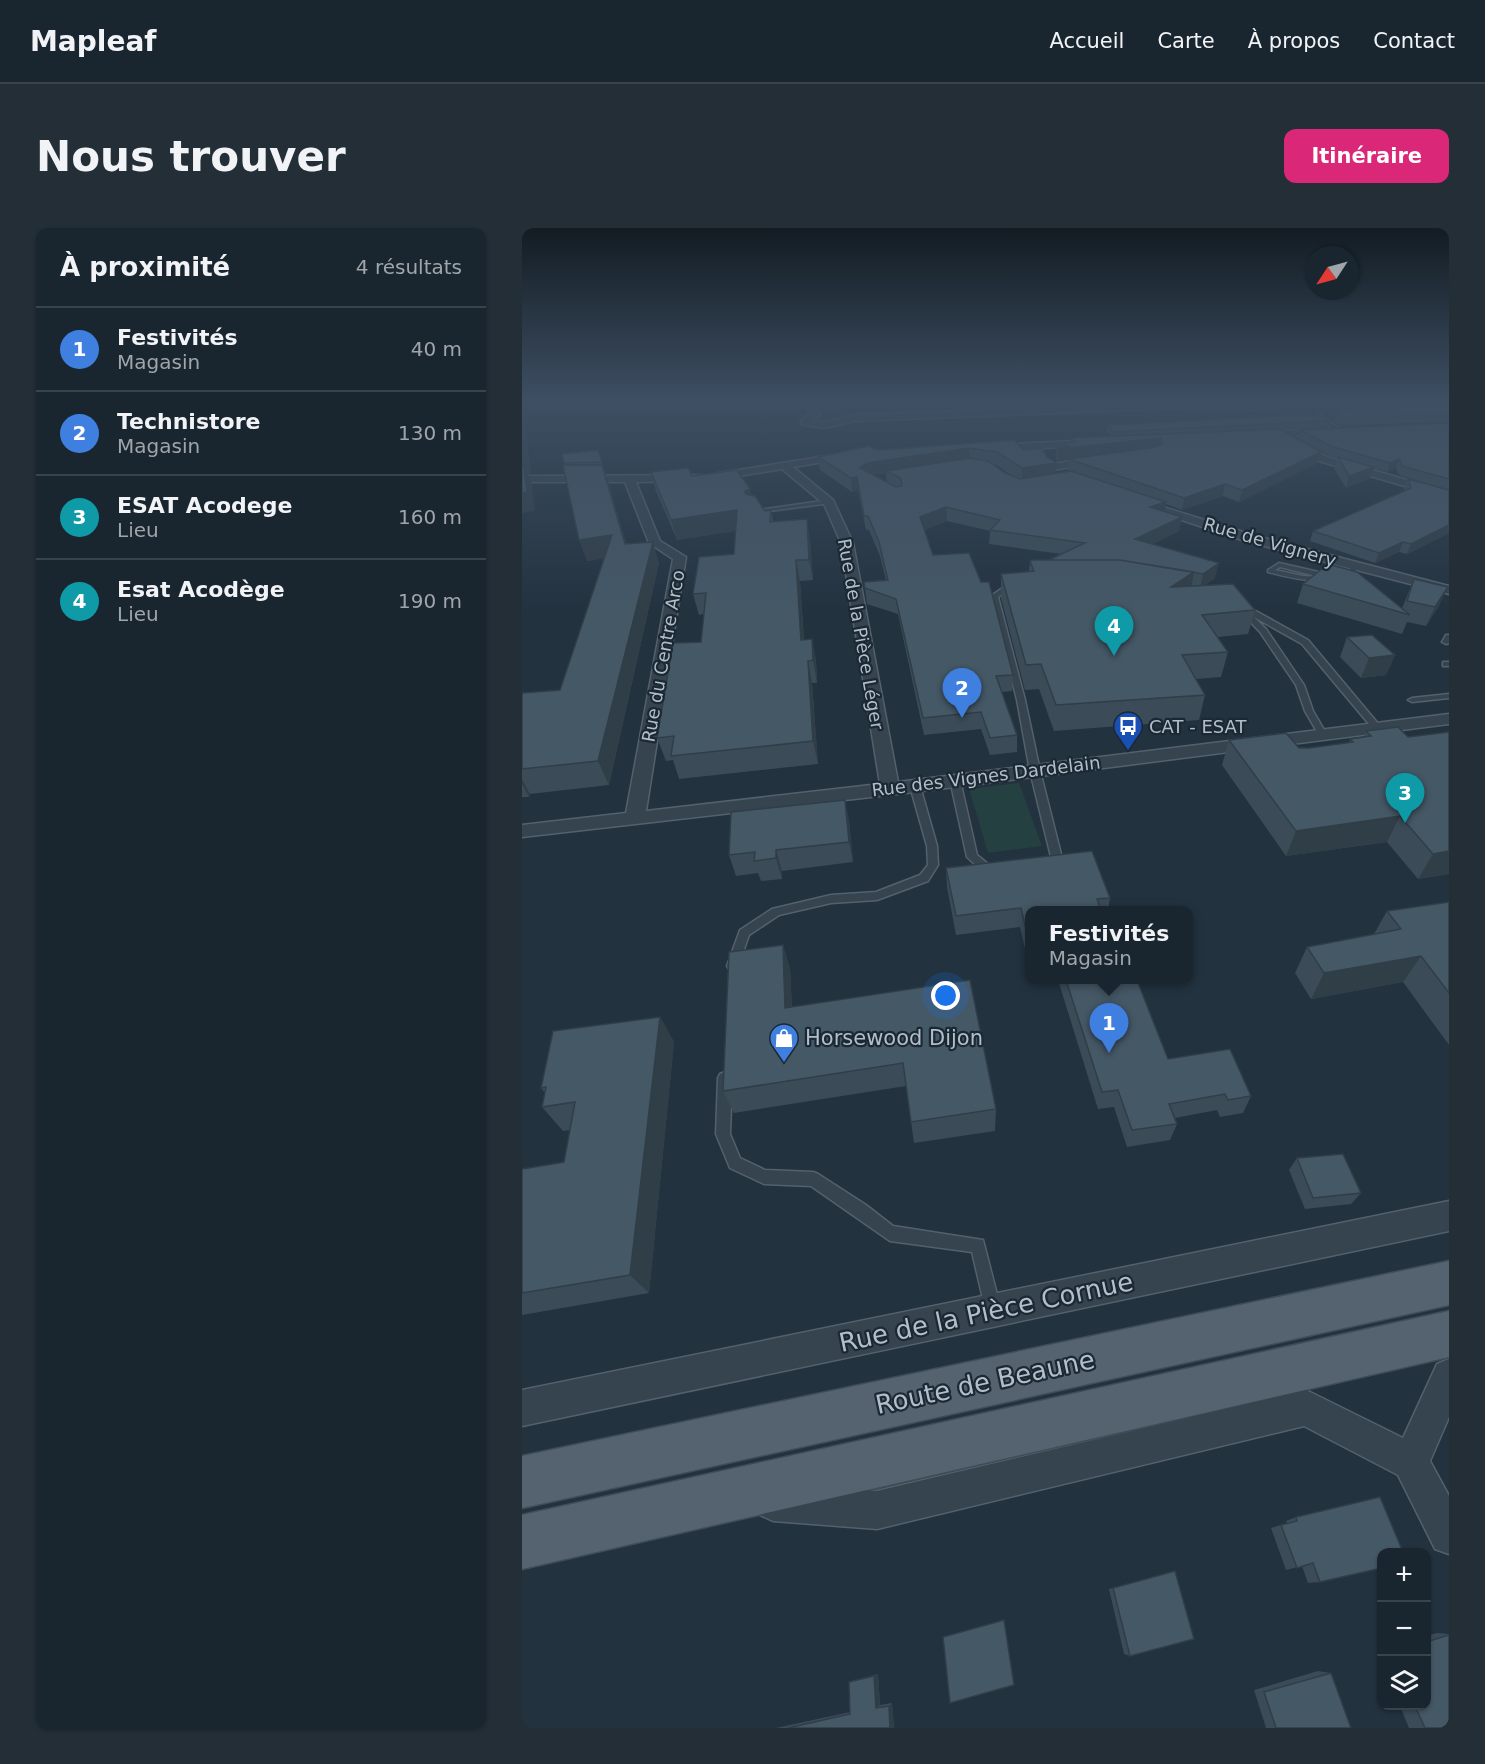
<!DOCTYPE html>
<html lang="fr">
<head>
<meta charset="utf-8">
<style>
  :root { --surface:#1a262f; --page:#232e37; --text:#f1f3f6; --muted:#9fa5aa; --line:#38434b; --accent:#db2777 }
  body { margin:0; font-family:"DejaVu Sans",sans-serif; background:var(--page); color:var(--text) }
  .controls { position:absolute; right:18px; bottom:18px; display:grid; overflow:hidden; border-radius:12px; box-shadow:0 2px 4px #0004 }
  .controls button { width:54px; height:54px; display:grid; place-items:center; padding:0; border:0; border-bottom:2px solid var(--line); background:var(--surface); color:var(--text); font:30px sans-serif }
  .compass { position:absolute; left:783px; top:18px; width:54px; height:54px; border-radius:50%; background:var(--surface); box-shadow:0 2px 4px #0004; rotate:234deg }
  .you { position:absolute; left:424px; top:768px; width:21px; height:21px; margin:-15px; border:4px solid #fff; border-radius:50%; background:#1a73e8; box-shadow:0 0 0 9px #1a73e833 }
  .badge { display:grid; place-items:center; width:39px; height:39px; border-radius:50%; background:var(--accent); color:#fff; font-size:20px; font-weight:700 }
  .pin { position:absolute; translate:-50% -50px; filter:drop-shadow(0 2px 3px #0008) }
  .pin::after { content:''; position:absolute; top:32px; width:21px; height:18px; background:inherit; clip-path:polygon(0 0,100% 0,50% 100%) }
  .popup { position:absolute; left:503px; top:678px; width:168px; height:78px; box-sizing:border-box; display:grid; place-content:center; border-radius:12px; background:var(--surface); filter:drop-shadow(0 2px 4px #0005); font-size:20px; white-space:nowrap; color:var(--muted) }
  .popup b { font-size:22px; color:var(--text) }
  .popup::after { content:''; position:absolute; left:50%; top:100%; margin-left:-12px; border:12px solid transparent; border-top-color:var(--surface) }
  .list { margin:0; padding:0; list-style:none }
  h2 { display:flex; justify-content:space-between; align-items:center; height:78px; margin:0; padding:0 24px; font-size:26px }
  h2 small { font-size:20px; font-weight:400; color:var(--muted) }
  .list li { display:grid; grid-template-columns:39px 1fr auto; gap:18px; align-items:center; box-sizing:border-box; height:84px; padding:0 24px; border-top:2px solid var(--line) }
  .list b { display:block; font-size:22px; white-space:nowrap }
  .list p { margin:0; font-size:20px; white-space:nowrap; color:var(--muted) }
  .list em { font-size:20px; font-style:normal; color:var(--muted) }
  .icon { flex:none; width:33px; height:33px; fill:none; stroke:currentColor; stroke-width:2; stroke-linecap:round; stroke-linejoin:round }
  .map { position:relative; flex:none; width:927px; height:1500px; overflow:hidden; border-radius:12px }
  header { display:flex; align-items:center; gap:36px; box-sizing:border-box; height:84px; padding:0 30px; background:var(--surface); border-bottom:2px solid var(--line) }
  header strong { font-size:28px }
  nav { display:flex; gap:33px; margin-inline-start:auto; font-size:21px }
  .intro { display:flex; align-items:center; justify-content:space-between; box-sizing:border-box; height:144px; padding:0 36px }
  h1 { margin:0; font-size:42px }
  .button { padding:15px 27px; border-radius:12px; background:var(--accent); color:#fff; font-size:21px; font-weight:700 }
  main { display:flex; gap:36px; padding:0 36px }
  aside { flex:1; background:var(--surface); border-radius:12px; box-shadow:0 2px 4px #0004 }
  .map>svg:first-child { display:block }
</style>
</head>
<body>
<header>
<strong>Mapleaf</strong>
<nav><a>Accueil</a><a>Carte</a><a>À propos</a><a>Contact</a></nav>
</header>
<div class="intro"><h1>Nous trouver</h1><a class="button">Itinéraire</a></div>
<main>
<aside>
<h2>À proximité<small>4 résultats</small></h2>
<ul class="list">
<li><span class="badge" style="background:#3f7fe0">1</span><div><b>Festivités</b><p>Magasin</p></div><em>40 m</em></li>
<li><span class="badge" style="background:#3f7fe0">2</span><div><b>Technistore</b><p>Magasin</p></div><em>130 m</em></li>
<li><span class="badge" style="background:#0f9aa8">3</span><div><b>ESAT Acodege</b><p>Lieu</p></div><em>160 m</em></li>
<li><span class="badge" style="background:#0f9aa8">4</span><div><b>Esat Acodège</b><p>Lieu</p></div><em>190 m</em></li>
</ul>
</aside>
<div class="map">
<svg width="927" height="1500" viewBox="0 0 927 1500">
  <rect width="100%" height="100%" fill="#22323f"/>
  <path fill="#244040" d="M497,555L520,618L466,625L447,561Z"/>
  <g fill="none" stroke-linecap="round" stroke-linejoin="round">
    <g stroke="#54616d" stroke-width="3">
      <path id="lane" d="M795,187H799L820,203L816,204L795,189Z
        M307,272L309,275L232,285L229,283Z
        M757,335L810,347L823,343L833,338L838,339C813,360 775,352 746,344V342ZM758,339L798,349L781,348L753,342Z
        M492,352L494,353V355L476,369L503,472L518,543L540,630L524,640L519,636L529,629L508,543L495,472L469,368Z
        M717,378L730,381L786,412L858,498V502H852L780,416L732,389L744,401L782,457L791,483L805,507L798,509L783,483L774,457L738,404L717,382Z
        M924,407H927V415L924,416L920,414Z
        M921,434H927V438H921Z
        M927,466V470L890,474L886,472L890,470Z
        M433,549L438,552L455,627L466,636L479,638L480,641L479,644L459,642L445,629L428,552Z
        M393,555L398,558L415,618L416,637L406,653L355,672L309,675L257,687L227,707L215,741H207L205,738L218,702L250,681L309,667L354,664L398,647L406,637L405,618L388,558Z
        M203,844L208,846L210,850L208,906L218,930L243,942L291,944L296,946L344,977L371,998L461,1012L479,1082L477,1088L471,1090L465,1088L450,1024L368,1013L289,958L242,956L208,940L194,906L196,850L198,846Z"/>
    </g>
    <g stroke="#54616d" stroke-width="3">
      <path id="street" d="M280,174H289L299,186L290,192L302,194L333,187L664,174L752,176L733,182L705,178L333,193L302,200L279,196V192L289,185Z
        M811,201L816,204L814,206L735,210L730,207L735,204Z
        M574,212L577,213V217L465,223L460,220L465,217Z
        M766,212H772L805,229L927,264V271L797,233L766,216Z
        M329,224L334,227L333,229L271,239L311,272L331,315L376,554L927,486V496L393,564L0,609V597L104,585L151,331L127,315L103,254H0V248L185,247ZM260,241L302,276L319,315L358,556L124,583L164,329L138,313L114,254L185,253Z
        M578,229L582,230V234L530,242L525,239L530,236Z
        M612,270L731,307L927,358V366L723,313L608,275L606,273Z
        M927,973V1003L0,1198V1162Z
        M927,1131V1189L908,1233L927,1268V1326L913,1321L876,1247L782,1198L355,1301L251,1293L238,1287L232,1274L238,1261L251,1255L355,1263L784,1162L881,1210L915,1136Z"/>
    </g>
    <g stroke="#3f4d58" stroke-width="3">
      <path id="primary" d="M927,1033V1077L0,1280V1228Z
        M927,1083V1129L0,1341V1287Z"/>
    </g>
    <use href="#lane" fill="#36444f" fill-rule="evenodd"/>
    <use href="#street" fill="#36444f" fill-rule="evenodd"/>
    <use href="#primary" fill="#54636f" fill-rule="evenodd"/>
  </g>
  <path fill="#3b4c58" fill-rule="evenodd" d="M436,174H516V178L439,181Z
    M807,174H927V193L817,198L811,193L813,185L822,184Z
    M806,193L805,199L759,201L799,224L796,235L717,274L701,268L660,282L644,276L642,283L660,289L657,303L631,316L693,350L683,357L733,382L726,406L696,409L706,424L699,449L674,451L683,467L677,492L532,503L517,461L503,462L479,370V346L507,344L508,333L527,332L539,326L467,316L468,303L425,293L402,302L411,327L491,447L490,463L480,464L495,507V524L468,527L459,501L402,507L376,386L345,376L342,354L364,352L358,328L347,302H344L336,262L330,264L298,242L296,229L356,222L492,212L501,222L533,245L548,243L546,242L547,231L534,233V220L543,219V215H549V210L589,208L585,203L586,197ZM471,236L475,237L492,249L483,245ZM364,245L365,254L351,247Z
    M927,195V262L877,247L874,240L865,244L851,240L848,250L824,260L812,240L815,230L806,227L777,211L779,202Z
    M76,222L104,315L137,335L87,557L8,566L7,569H0V465L38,462L82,330L65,333L42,235Z
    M129,244L170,248L230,267L243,283L249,282L251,293L288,311L291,352L278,353L282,411H290L294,433L295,455H290L296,536L157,551L151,532L144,533L135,510L179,414L182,386L177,387L171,366L212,326L213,303L155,312L134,263Z
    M886,251L927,262V305L885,326L877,324L853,335L788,313L791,303L883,263L882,260Z
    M892,351L917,378L904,398L885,394L880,406L775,375L781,356L880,380Z
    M825,409L873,427L864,447L839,450L818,429Z
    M876,499L927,646L896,651L865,614L764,628L700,537L707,512L787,520L827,515L828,511L842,509L844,503Z
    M327,592L331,634L260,643V651L239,653L236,645L214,648L207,627Z
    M424,640L588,670L586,682H507V738L498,699L434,707L425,659Z
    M927,674V817L881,754L789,771L773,745L785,719L852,706L865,683Z
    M261,717L268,741L270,779L474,881L473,903L392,915L384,858L212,885L201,863Z
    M536,752H604L646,831L729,868L721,885L698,889L695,882L653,890L655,896L648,912L605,919L592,879L576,881Z
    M138,789L152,814L127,1065L0,1087V941L42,934L48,902L41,903L20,879L23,865L19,860Z
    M775,930L839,965L829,976L783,981L767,942Z
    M774,1289L798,1354L786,1355L780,1338L764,1342L749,1300L765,1295L764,1293Z
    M653,1343L608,1428L602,1426L587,1361Z
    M915,1405L927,1406V1500H887L878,1478H904V1408Z
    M860,1422V1431L856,1423Z
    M796,1443L809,1445L829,1500H744L732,1462Z
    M356,1446L358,1477L370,1475L372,1500H254L328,1484L327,1454L332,1452Z"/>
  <path fill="#303e47" d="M0,174H1L9,246H6L10,256L13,283L0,285Z
    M639,210L637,221L534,233L535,221Z
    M447,220L448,233L364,243V245L347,248L338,240L345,235Z
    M799,224L796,235L717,274L720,262Z
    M877,231L874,240L865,244L868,235Z
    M534,235L533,248L500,254V240Z
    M80,237L87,256L110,336L103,316Z
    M852,239L848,250L824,260L827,248Z
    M335,249L336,262L330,264L329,250Z
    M703,256L701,268L660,282L662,270Z
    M228,261L232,280L227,282L223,263Z
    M644,274L642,288L628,279Z
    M424,279L425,293L398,304V289Z
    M215,282L219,302L155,312L149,292Z
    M660,289L657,303L611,325L613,311Z
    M285,291L288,311L291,352L287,332Z
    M927,297V305L885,326L889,316Z
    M90,307L97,328L65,333L57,312Z
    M131,314L137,335L87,557L76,533Z
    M881,314L877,324L853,335L857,325Z
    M274,332L278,353L283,434L279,412Z
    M697,335L693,350L678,361L681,346Z
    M672,344L668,367L649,359Z
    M926,359L917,378L904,398L913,379Z
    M290,411L294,433L295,455L291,432Z
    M873,427L864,447L839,450L847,430Z
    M286,433L290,455L296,536L291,513Z
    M0,551L8,566L7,569L0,556Z
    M323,572L327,592L331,634L327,614Z
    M878,588L865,614L764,628L774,603Z
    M254,622L260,643V651L254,630Z
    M927,623V646L896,651L911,626Z
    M261,717L268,741L271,803L263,780Z
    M899,728L881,754L789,771L802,745Z
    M138,789L152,814L127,1065L108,1047Z
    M356,1446L358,1477L354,1480L352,1448Z
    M370,1475L372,1500H368L367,1478Z"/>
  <path fill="#455866" stroke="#303e47" stroke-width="1.5" d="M822,174H927V185L820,190L813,185L834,182Z
    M762,188H800L806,193L591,204L586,197Z
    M927,195V251L880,238L877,231L868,235L808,218L779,202Z
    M758,201L799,224L720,262L703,256L662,270L547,231L634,219L641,215L639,210L535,221L534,220L547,219L543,215L553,214L549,210Z
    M0,212L1,228H0Z
    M492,212L501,222L520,220L525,229L534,235L500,240L475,224L447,220L345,235L338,240L374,259L380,258L379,250L364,243L448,230L466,233L483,245L498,251L549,243L644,274L628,279L660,289L613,311L697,335L681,346L597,332H527L563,315L468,302L478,292L424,279L398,289L411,327L447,325L459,354H467L491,447L474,448L495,507L468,510L459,484L401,490L374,371L343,360L342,354L366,352L357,314L346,288H342L335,249L329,250L296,229L346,218L356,222Z
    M76,222L80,234L42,235L40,226Z
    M816,229L852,239L827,248Z
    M41,237H80L103,316L131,314L76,533L0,541V465L38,462L90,307L57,312Z
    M0,238H2L5,264L0,265Z
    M166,240L170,248L215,242L228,261L223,263L224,266L233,268L243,283L249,282L248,294L285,291L287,332H274L279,412L290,411L291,432L286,433L291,513L149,528L152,508L135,510L151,415L179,414L184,365L171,366L177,329L212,326L215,282L149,292L129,244Z
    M886,251L927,262V297L889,316L881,314L857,325L791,303L889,260Z
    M510,332H598L672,344L649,359L711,356L733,382L680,387L706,424L660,427L683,467L534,477L519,436L504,437L479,346L512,343L508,333Z
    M806,336L835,344L888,387L781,356Z
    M892,351L926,359L913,379L885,373Z
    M850,407L873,427L847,430L825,409Z
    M876,499L886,509L927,504V623L911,626L878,588L774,603L707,512L764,505L777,520H787L831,514L828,511L849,508L844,503Z
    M323,572L327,614L254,622V630L232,633L233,624L207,627L209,584Z
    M570,623L588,670L575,671L579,682H507V714L499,680L434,688L424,640Z
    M927,674V765L899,728L802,745L785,719L879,701L865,683Z
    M261,717L263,780L448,752L474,881L389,894L381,835L201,863L207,724Z
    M544,752H604L605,753L615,752L646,831L708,821L729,868L706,872L703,866L647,876L655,896L610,902L596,862L580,864Z
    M138,789L108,1047L0,1065V941L42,934L53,874L20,879L24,859L19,860L31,803Z
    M821,926L839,965L791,970L775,930Z
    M858,1269L881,1324H860V1340L798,1354L791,1335L775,1340L759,1297L775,1293L774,1289Z
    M653,1343L672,1411L608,1428L591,1360Z
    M482,1392L492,1457L428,1475L421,1409Z
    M927,1407V1500H903L893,1478H904V1414Z
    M809,1445L829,1500H754L742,1464Z
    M352,1448L354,1480L367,1478L368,1500H266L328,1486L327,1454Z"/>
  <linearGradient id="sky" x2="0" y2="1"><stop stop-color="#131c23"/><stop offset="0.45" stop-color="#3e4f63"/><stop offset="1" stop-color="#3e4f63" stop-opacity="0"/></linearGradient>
  <rect width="927" height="384" fill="url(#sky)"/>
  <defs>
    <g id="bus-pin" transform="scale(1.5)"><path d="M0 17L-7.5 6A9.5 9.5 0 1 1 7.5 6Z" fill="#1a4fb4" stroke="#1b2934"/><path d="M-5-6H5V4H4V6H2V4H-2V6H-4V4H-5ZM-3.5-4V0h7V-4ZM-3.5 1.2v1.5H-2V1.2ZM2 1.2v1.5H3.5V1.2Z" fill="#fff"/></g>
    <g id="shop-pin" transform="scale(1.5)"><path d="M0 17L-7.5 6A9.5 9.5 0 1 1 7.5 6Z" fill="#3f7fe0" stroke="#1b2934"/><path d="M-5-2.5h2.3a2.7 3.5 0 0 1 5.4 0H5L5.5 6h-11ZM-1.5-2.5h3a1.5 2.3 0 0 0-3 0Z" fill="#fff"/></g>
  </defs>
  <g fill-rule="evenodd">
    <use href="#bus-pin" x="606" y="498"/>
    <use href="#shop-pin" x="262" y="810"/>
  </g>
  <g text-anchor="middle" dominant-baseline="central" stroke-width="4.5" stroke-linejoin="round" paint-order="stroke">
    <g font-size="18" fill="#b2beca" stroke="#1b2934">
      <text transform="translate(748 314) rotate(16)">Rue de Vignery</text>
      <text transform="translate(339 406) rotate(80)">Rue de la Pièce Léger</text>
      <text transform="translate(141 428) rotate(-80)">Rue du Centre Arco</text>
      <text transform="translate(464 548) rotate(-7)">Rue des Vignes Dardelain</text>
    </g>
    <g font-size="18" fill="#b2beca" stroke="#1b2934" text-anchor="start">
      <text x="627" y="498">CAT - ESAT</text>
    </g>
    <g font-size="21" fill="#b2beca" stroke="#1b2934" text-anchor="start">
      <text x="283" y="810">Horsewood Dijon</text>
    </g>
    <g font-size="26" fill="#b2beca" stroke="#1b2934">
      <text transform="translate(464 1084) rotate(-12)">Rue de la Pièce Cornue</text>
      <text transform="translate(463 1154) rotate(-12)">Route de Beaune</text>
    </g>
  </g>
</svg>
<div class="controls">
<button>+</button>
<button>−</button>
<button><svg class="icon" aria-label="layers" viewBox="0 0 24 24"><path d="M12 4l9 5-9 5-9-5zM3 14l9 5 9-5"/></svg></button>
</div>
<svg class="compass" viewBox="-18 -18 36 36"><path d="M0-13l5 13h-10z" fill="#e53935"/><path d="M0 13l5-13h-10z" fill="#9fa5aa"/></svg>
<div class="you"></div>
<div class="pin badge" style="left:587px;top:825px;background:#3f7fe0">1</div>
<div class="popup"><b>Festivités</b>Magasin</div>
<div class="pin badge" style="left:440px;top:490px;background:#3f7fe0">2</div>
<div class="pin badge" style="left:883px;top:595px;background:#0f9aa8">3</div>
<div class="pin badge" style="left:592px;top:428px;background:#0f9aa8">4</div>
</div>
</main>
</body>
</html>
